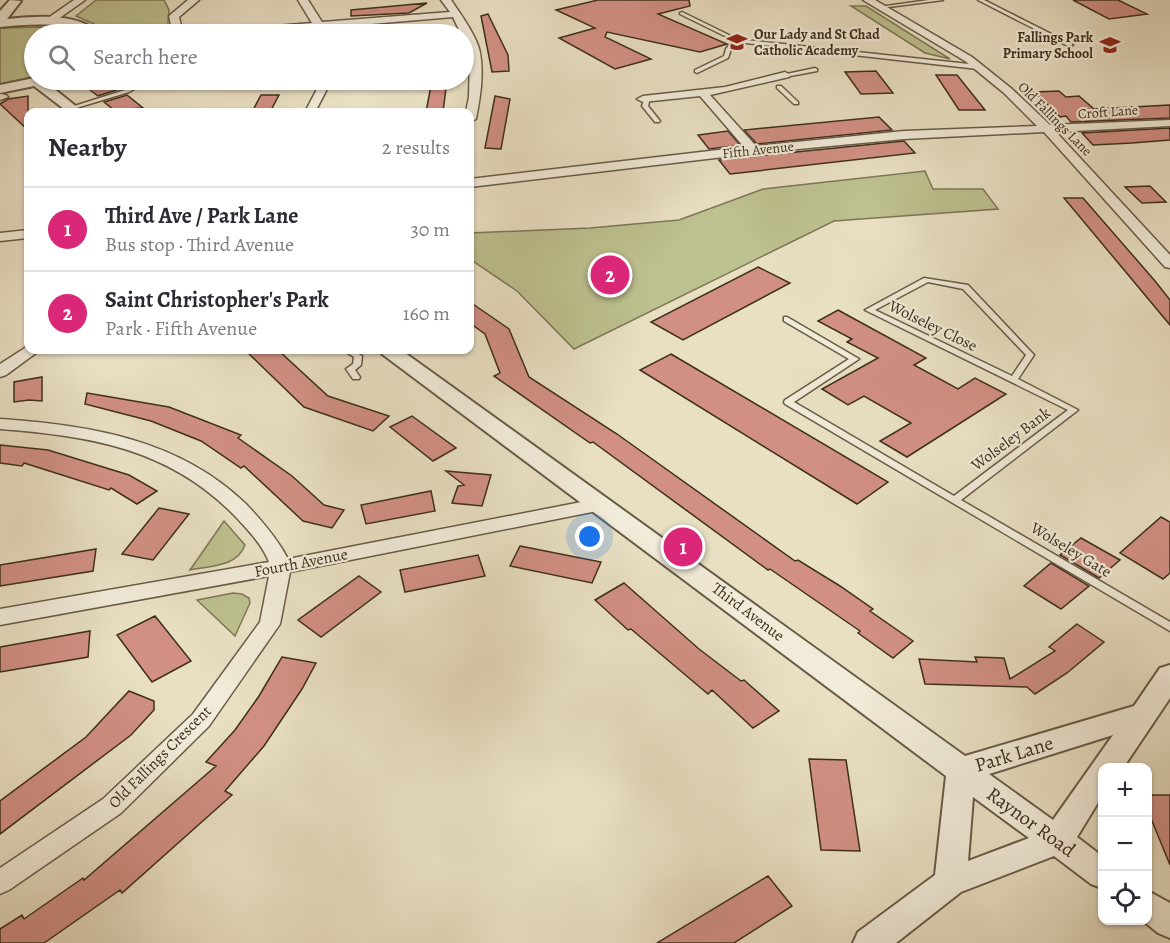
<!DOCTYPE html>
<html lang="en">
<head>
<meta charset="utf-8">
<style>
  :root { --surface:#fff; --page:#f2f2f3; --text:#2b2b33; --muted:#7c7c81; --line:#e1e1e2; --accent:#db2777 }
  body { margin:0; font-family:Alegreya,serif; background:var(--page); color:var(--text) }
  .controls { position:absolute; right:18px; bottom:18px; display:grid; overflow:hidden; border-radius:12px; box-shadow:0 2px 4px #0004 }
  .controls button { width:54px; height:54px; display:grid; place-items:center; padding:0; border:0; border-bottom:2px solid var(--line); background:var(--surface); color:var(--text); font:30px sans-serif }
  .you { position:absolute; left:590px; top:537px; width:21px; height:21px; margin:-15px; border:4px solid #fff; border-radius:50%; background:#1a73e8; box-shadow:0 0 0 9px #1a73e833 }
  .badge { display:grid; place-items:center; width:39px; height:39px; border-radius:50%; background:var(--accent); color:#fff; font-size:20px; font-weight:700 }
  .pin { position:absolute; translate:-50% -50%; border:3px solid #fff; box-shadow:0 2px 6px #0006 }
  .list { margin:0; padding:0; list-style:none }
  h2 { display:flex; justify-content:space-between; align-items:center; height:78px; margin:0; padding:0 24px; font-size:26px }
  h2 small { font-size:20px; font-weight:400; color:var(--muted) }
  .list li { display:grid; grid-template-columns:39px 1fr auto; gap:18px; align-items:center; box-sizing:border-box; height:84px; padding:0 24px; border-top:2px solid var(--line) }
  .list b { display:block; font-size:22px; white-space:nowrap }
  .list p { margin:0; font-size:20px; white-space:nowrap; color:var(--muted) }
  .list em { font-size:20px; font-style:normal; color:var(--muted) }
  .icon { flex:none; width:33px; height:33px; fill:none; stroke:currentColor; stroke-width:2; stroke-linecap:round; stroke-linejoin:round }
  .map { position:relative; flex:none; width:1170px; height:943px; overflow:hidden }
  .search { position:absolute; background:var(--surface); box-shadow:0 2px 4px #0004; left:24px; top:24px; width:450px; height:66px; display:flex; align-items:center; gap:15px; box-sizing:border-box; padding:0 21px; border-radius:33px; color:var(--muted); font-size:22px }
  .panel { position:absolute; background:var(--surface); box-shadow:0 2px 4px #0004; left:24px; top:108px; width:450px; height:246px; border-radius:12px }
  .map>svg:first-child { display:block }
</style>
</head>
<body>
<div class="map">
<svg width="1170" height="943" viewBox="0 0 1170 943">
  <rect width="100%" height="100%" fill="#e9e0c4"/>
  <filter id="stains"><feTurbulence type="fractalNoise" baseFrequency=".00333" numOctaves="4"/><feColorMatrix values="0 0 0 0 .2 0 0 0 0 .09 0 0 0 0 .02 0 0 0 .5 -.17"/></filter>
  <radialGradient id="worn" r=".72"><stop offset=".6" stop-color="#630" stop-opacity="0"/><stop offset="1" stop-color="#630" stop-opacity=".3"/></radialGradient>
  <path fill="#bdc08f" stroke="#7d7856" stroke-width="1.5" d="M96,0H164L169,10L167,34H108L94,24L76,16Z
    M851,6H866L950,59L925,53Z
    M39,27L65,30L76,34H34V77L0,85V28Z
    M925,171L933,189H983L998,209L834,221L574,349L517,291L470,259V233L590,228L679,220L763,189Z
    M224,521L245,545C237,567 210,566 190,570Z
    M233,593L242,594L249,598L250,603L235,636L197,600Z"/>
  <path fill="#d29085" stroke="#3d2f1c" stroke-width="1.5" d="M598,0H689L690,6L658,14L727,44L700,52L607,32L605,37L651,59L615,69L559,38L595,28L556,10Z
    M1073,0H1118L1147,14L1109,19Z
    M427,3L409,13L351,16V10Z
    M488,14L508,55L509,71L492,72L481,16Z
    M876,71L893,93L861,94L845,72Z
    M936,75H957L985,110H959Z
    M77,80H107L119,89L98,96Z
    M432,80H447L443,112H426Z
    M1059,91L1066,97L1079,96L1094,109L1170,105V118L1071,122L1066,116L1060,117L1034,92Z
    M127,95L143,108L114,110L104,102Z
    M261,95H279L270,112H252Z
    M28,96V130L0,104L8,99Z
    M495,96L510,99L501,149L485,148Z
    M879,117L892,130L757,144L744,130Z
    M1170,128V140L1132,143L1093,145L1082,133Z
    M728,131L740,145L709,149L698,135Z
    M904,141L915,153L730,174L719,160Z
    M1150,186L1166,202L1142,203L1125,187Z
    M1064,198H1083L1155,281L1170,300V325Z
    M758,267L790,283L683,340L651,322Z
    M470,302L509,329L529,377L617,434L795,561L798,560L840,586L873,609L870,611L913,641L893,658L858,633L860,631L770,569L768,570L593,442L590,443L494,376L500,373L485,334L470,323Z
    M838,310L926,358L914,365L958,389L975,378L1006,394L907,457L880,441L911,423L864,396L848,405L822,389L878,358L847,342L852,339L818,321Z
    M245,350H278L328,396L389,416L373,431L304,407Z
    M671,354L888,482L857,504L640,370Z
    M42,377V401L29,400L14,402V382Z
    M87,393L169,407L241,435L238,438L292,476L324,505L344,510L332,528L303,521L244,466L241,468L201,441L151,421L85,404Z
    M412,416L456,448L433,461L390,427Z
    M0,445L48,450L129,475L157,491L137,504L111,488L109,490L24,463L22,466L0,463Z
    M446,471L491,475L482,506L452,503L458,486L464,485Z
    M431,491L435,511L366,524L361,505Z
    M159,508L189,514L153,560L122,554Z
    M1161,517L1170,522V573L1163,579L1120,553Z
    M1081,538L1120,560L1099,578L1060,555Z
    M520,546L601,562L592,583L510,566Z
    M96,549L93,571L0,586V565Z
    M478,555L485,576L405,592L400,570Z
    M1051,563L1089,586L1061,609L1024,586Z
    M359,576L381,592L321,637L298,620Z
    M624,583L699,649L741,681L744,680L779,711L753,728L712,690L708,694L631,629L628,630L595,600Z
    M155,616L191,661L152,682L117,635Z
    M1077,624L1104,642L1067,673L1035,694L1027,687L925,684L919,659L977,662L975,657L1004,658L1010,679L1055,651L1049,647Z
    M90,631L88,657L0,672V647Z
    M282,657L316,663L302,689L264,746L225,791L232,795L122,893L120,890L44,943H0V929L22,915L24,919L83,878L84,880L216,766L206,762L235,730L259,696Z
    M129,691L154,701V710L131,735L0,834V801L86,737Z
    M809,759L846,760L860,851L821,850Z
    M1148,795H1170V865L1148,811Z
    M768,876L792,906L734,943H657Z"/>
  <g fill="none" stroke-linecap="round" stroke-linejoin="round">
    <g stroke="#685b46" stroke-width="3">
      <path id="service" d="M929,0H943L881,8L879,7Z
        M978,0H984L1073,45L1068,46Z
        M682,12L737,39L978,65L981,67L978,69L737,42L731,49L728,58L697,73L695,72V70L724,56L726,49L733,40L680,14V13Z
        M815,68L817,69V71L785,77L782,75Z
        M142,80H148L129,92L73,109L68,108L125,90Z
        M777,86H781L798,102V104H794L777,88Z
        M645,97L650,98L648,106L660,121L659,122H655L642,106Z
        M924,278L968,285L1034,355L1018,379L1078,410L961,500L1170,622V631L785,404L784,402L785,400L849,359L784,321V317H787L859,359L794,402L954,496L1068,410L865,310ZM928,282L963,289L1026,355L1012,376L875,310Z
        M343,350H352L362,356L361,365L355,370L360,377L359,379H353L346,369L353,364L354,357Z"/>
    </g>
    <g stroke="#685b46" stroke-width="3">
      <path id="minor" d="M74,0H85L51,24H45V20Z
        M188,0H199L179,17L183,34H173L169,16Z
        M298,0H308L322,22L450,12L441,0H451C460,13 478,38 480,53C484,75 480,98 476,119L470,122V112H466L469,97L470,52L464,34H461L453,17L324,28L326,34H316L315,29L244,34H210L215,31L312,23Z
        M863,0H875L972,57L1012,89L1050,125L1170,120V126L1056,132L1170,255V268L1165,267L1044,132L904,139L767,152L470,187V179L744,147L700,96L643,102L637,99L643,96L725,87L785,72L790,75L789,77L710,95L756,146L904,131L1037,126L1004,93L965,61Z
        M196,80H209L195,88H187V84Z
        M317,80H327L326,91L315,112H305L316,91Z
        M0,94L6,95L8,97L0,100Z
        M28,230V238L0,241V233Z
        M28,346V350H38L36,353L6,375L0,377V364Z
        M0,419C89,425 179,439 246,504C262,521 277,538 288,559L602,498L609,500L611,504L609,508L602,510L290,572L280,624L209,726L121,813L9,890L0,894V868L103,799L193,714L260,622L269,576L0,625V609L269,562C262,544 247,529 234,515C168,448 90,436 0,429Z"/>
    </g>
    <g stroke="#685b46" stroke-width="4">
      <path id="tertiary" d="M10,0L21,1L7,19C34,16 79,12 100,34C86,36 77,29 63,26C42,23 21,25 0,27V11Z
        M34,78L49,80L47,83L83,112H68L34,86L0,93V85Z
        M380,350H401L965,756L1134,706L1160,668L1170,665V698L1123,768H1102V796L1077,837L1102,856V888L1091,884L1054,856L961,892L896,943H853L858,932L935,875L946,776L382,354ZM1113,735L1053,820L989,774ZM973,797L1029,838L968,861Z
        M1148,891L1170,903V938L1158,933L1142,920H1148Z"/>
    </g>
    <use href="#service" fill="#f1ebd9" fill-rule="evenodd"/>
    <use href="#minor" fill="#f1ebd9" fill-rule="evenodd"/>
    <use href="#tertiary" fill="#f1ebd9" fill-rule="evenodd"/>
  </g>
  <defs>
    <g id="school-bare" transform="scale(1.62)"><path d="M0-5L7-2L0 1L-7-2ZM-4 1L0 2.5L4 1V4Q0 6-4 4Z" fill="#8f2418" stroke="#f1ebd9" stroke-width="2.5" paint-order="stroke"/></g>
  </defs>
  <g fill-rule="evenodd">
    <use href="#school-bare" x="737" y="42"/>
    <use href="#school-bare" x="1110" y="45"/>
  </g>
  <g text-anchor="middle" dominant-baseline="central" stroke-width="4.5" stroke-linejoin="round" paint-order="stroke">
    <g font-size="14" font-weight="bold" fill="#3d2f1c" stroke="#f1ebd9" text-anchor="start">
      <text x="754" y="34">Our Lady and St Chad<tspan x="754" dy="16">Catholic Academy</tspan></text>
      <text x="1093" y="37" text-anchor="end">Fallings Park<tspan x="1093" dy="16">Primary School</tspan></text>
    </g>
    <g font-size="14" fill="#3d2f1c" stroke="#f1ebd9">
      <text transform="translate(1108 112) rotate(-4)">Croft Lane</text>
      <text transform="translate(1055 119) rotate(45)">Old Fallings Lane</text>
      <text transform="translate(758 150) rotate(-6)">Fifth Avenue</text>
    </g>
    <g font-size="16" fill="#3d2f1c" stroke="#f1ebd9">
      <text transform="translate(933 326) rotate(26)">Wolseley Close</text>
      <text transform="translate(1011 439) rotate(-37)">Wolseley Bank</text>
      <text transform="translate(1071 550) rotate(31)">Wolseley Gate</text>
      <text transform="translate(301 563) rotate(-11)">Fourth Avenue</text>
      <text transform="translate(748 612) rotate(37)">Third Avenue</text>
      <text transform="translate(160 757) rotate(-45)">Old Fallings Crescent</text>
    </g>
    <g font-size="20" fill="#3d2f1c" stroke="#f1ebd9">
      <text transform="translate(1014 754) rotate(-17)">Park Lane</text>
      <text transform="translate(1031 822) rotate(36)">Raynor Road</text>
    </g>
  </g>
  <rect width="100%" height="100%" filter="url(#stains)"/>
  <rect width="100%" height="100%" fill="url(#worn)"/>
</svg>
<div class="controls">
<button>+</button>
<button>−</button>
<button><svg class="icon" aria-label="locate" viewBox="0 0 24 24"><circle cx="12" cy="12" r="6"/><path d="M12 2v4M12 18v4M2 12h4M18 12h4"/></svg></button>
</div>
<div class="you"></div>
<div class="pin badge" style="left:683px;top:547px">1</div>
<div class="pin badge" style="left:610px;top:275px">2</div>
<div class="search"><svg class="icon" aria-label="search" viewBox="0 0 24 24"><circle cx="10" cy="10" r="6"/><path d="M15 15l6 6"/></svg>Search here</div>
<section class="panel">
<h2>Nearby<small>2 results</small></h2>
<ul class="list">
<li><span class="badge">1</span><div><b>Third Ave / Park Lane</b><p>Bus stop · Third Avenue</p></div><em>30 m</em></li>
<li><span class="badge">2</span><div><b>Saint Christopher's Park</b><p>Park · Fifth Avenue</p></div><em>160 m</em></li>
</ul>
</section>
</div>
</body>
</html>
